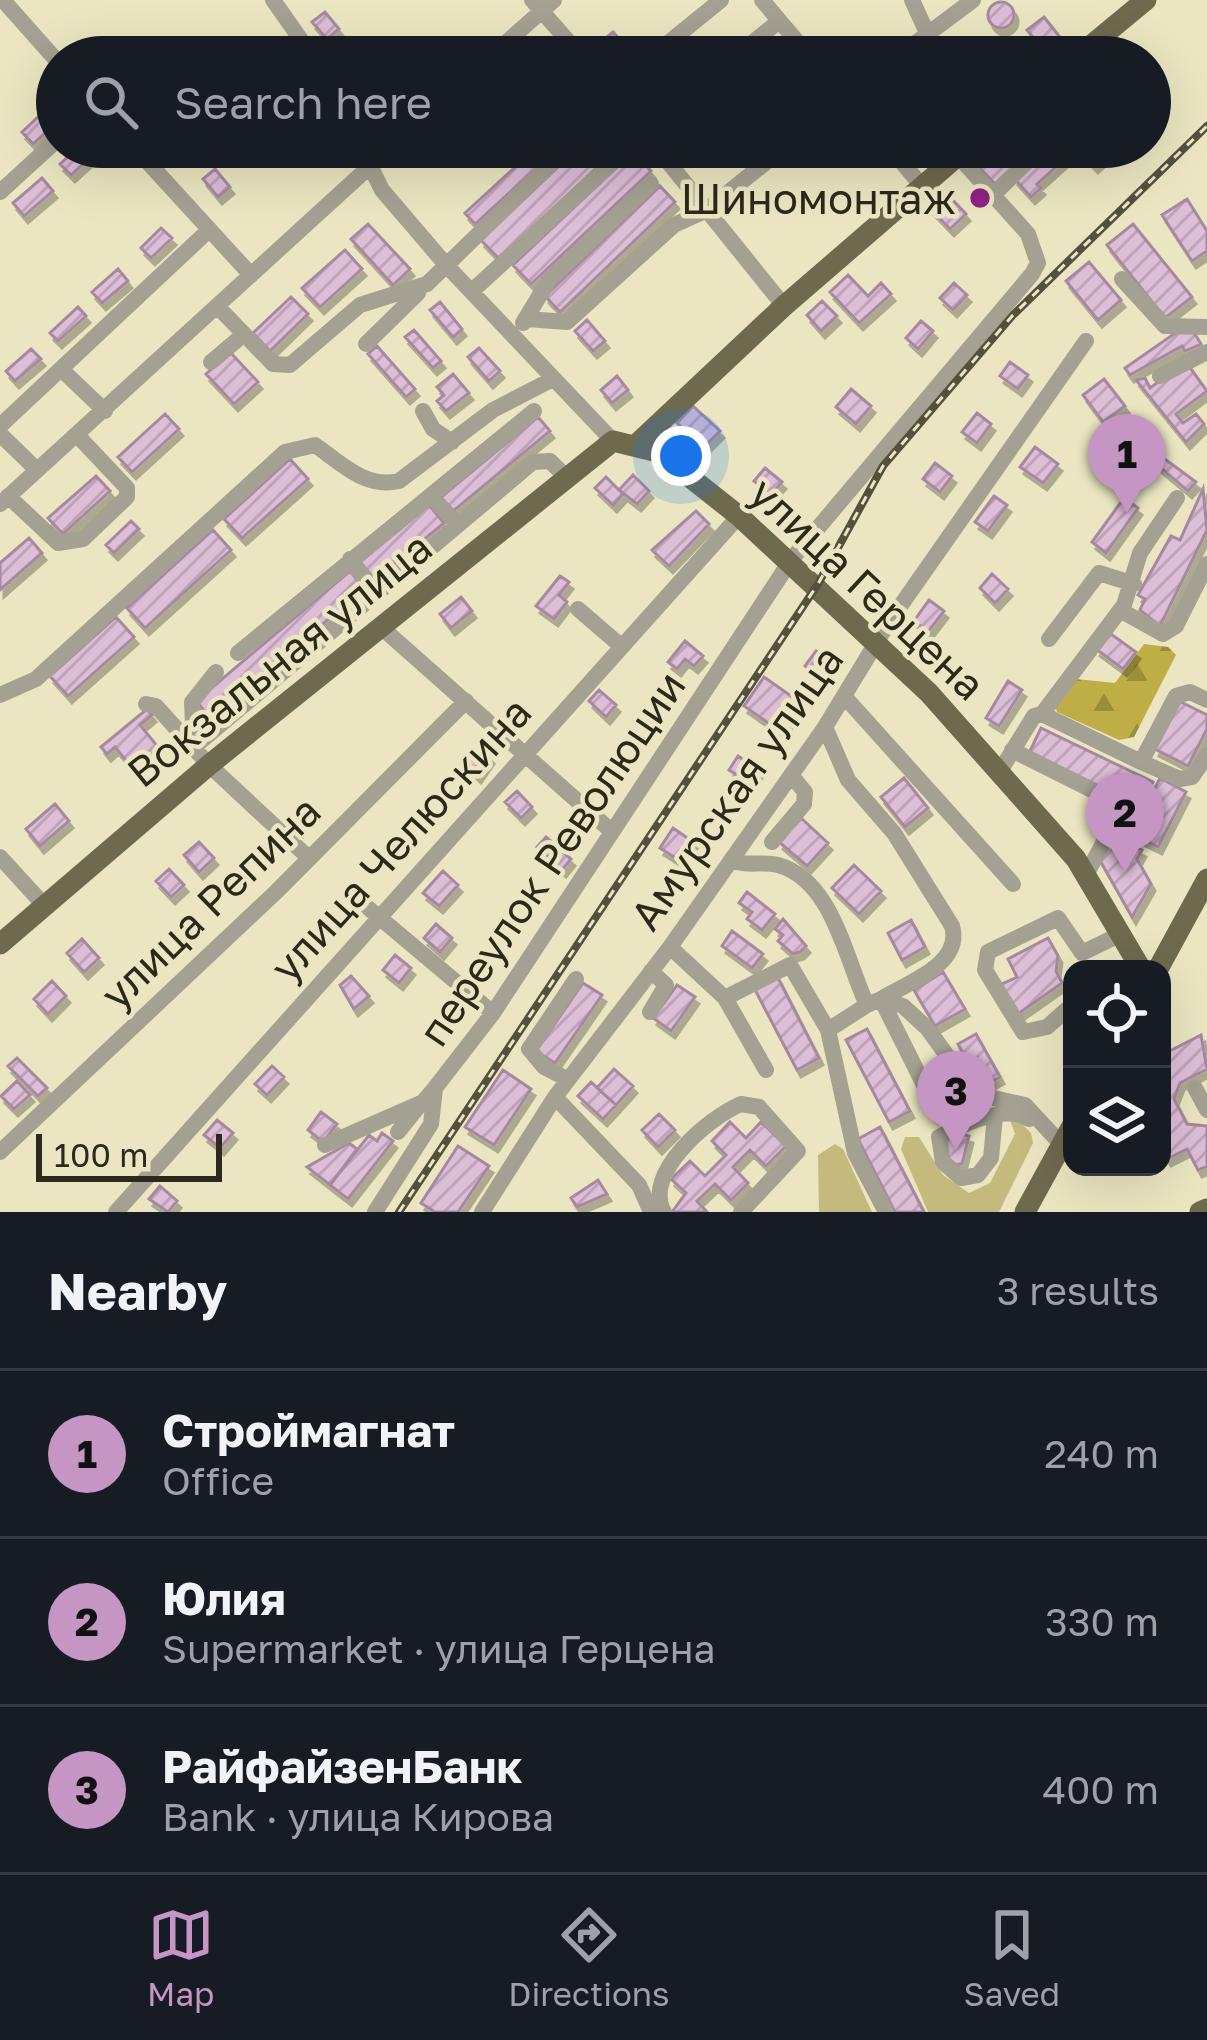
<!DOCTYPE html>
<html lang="en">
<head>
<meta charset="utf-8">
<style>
  :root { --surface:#171b24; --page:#242831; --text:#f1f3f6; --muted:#9ea1a6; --line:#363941; --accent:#c595c3 }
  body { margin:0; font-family:"Golos Text",sans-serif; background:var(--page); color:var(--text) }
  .controls { position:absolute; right:36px; bottom:36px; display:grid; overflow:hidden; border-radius:24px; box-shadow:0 12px 48px #0002 }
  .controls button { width:108px; height:108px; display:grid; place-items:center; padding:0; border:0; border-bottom:3px solid var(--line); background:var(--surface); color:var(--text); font:60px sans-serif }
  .scale { position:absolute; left:36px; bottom:30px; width:186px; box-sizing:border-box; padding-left:12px; border:6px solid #2b291b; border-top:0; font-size:33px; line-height:42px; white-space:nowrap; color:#2b291b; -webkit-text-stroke:9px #ebe6c1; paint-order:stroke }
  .you { position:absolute; left:681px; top:456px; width:42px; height:42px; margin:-30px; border:9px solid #fff; border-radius:50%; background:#1a73e8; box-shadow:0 0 0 18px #1a73e833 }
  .badge { display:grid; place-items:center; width:78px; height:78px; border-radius:50%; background:var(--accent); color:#111; font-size:39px; font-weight:700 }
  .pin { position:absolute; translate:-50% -99px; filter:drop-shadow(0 3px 6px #0008) }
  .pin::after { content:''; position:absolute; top:63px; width:42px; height:36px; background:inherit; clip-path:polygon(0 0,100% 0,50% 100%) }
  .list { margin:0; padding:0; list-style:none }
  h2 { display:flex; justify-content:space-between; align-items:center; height:156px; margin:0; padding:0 48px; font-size:51px }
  h2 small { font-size:39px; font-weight:400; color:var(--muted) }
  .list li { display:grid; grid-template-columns:78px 1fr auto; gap:36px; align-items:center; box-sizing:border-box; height:168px; padding:0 48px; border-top:3px solid var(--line) }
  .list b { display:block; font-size:45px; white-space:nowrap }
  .list p { margin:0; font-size:39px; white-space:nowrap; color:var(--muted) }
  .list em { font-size:39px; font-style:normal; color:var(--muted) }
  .icon { flex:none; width:66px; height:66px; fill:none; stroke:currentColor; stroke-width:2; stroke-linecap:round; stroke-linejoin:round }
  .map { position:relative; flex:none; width:1207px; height:1212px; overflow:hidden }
  .search { position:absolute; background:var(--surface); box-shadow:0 12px 48px #0002; left:36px; right:36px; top:36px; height:132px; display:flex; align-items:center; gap:30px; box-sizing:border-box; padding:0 42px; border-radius:66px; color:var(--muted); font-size:45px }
  .sheet { height:660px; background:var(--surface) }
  nav { display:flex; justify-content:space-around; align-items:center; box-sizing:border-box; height:168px; border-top:3px solid var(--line); background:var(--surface); font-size:33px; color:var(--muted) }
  nav a { display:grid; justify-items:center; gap:6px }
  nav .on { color:var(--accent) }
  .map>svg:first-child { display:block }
</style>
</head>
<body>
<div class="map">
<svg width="1207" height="1212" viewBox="0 0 1207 1212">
  <defs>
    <pattern id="forest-firs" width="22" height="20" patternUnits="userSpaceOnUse" patternTransform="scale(3)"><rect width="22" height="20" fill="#bfae45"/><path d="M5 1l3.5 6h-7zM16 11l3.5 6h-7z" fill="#9b8e39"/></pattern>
    <pattern id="building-hatch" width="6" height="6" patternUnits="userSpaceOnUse" patternTransform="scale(3)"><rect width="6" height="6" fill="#ddbed7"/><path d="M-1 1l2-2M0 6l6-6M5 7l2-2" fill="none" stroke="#bea3b8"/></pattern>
    <filter id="shadow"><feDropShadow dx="4" dy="7" stdDeviation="0" flood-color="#0004"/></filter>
  </defs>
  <rect width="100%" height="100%" fill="#ebe6c1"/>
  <path fill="#c4ba7e" d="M1017,1119L1031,1133L1033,1143L999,1212H928L901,1149L905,1137H919L943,1175L969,1193L990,1183L1015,1134L1010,1120Z
    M835,1144L843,1149L872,1212H819L818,1155Z"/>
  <path fill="url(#forest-firs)" d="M1144,644L1168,647L1176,655L1134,737L1119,740L1057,712L1055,705L1076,679L1115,683Z"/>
  <path fill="url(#building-hatch)" stroke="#a689a1" stroke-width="3" filter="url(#shadow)" d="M988 15a13 13 0 1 1 26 0a13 13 0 1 1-26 0Z
    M325,12L339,29L327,39L312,22Z
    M1044,17L1059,36L1039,45L1027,30Z
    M613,32L622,42L616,47L621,57H606L597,45Z
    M51,105L57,122L33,144L22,132Z
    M79,147L94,154L71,175L60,164Z
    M537,147H560L475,224L465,213Z
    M579,147H618L500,260L481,240Z
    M993,147H1029L1017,158L1021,163L996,185L975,163Z
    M1048,147H1115L1094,166L1077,148L1037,184L1041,188L1031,197L1014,178Z
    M633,152L651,171L531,284L513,265Z
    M215,169L230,187L218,197L203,179Z
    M42,178L53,191L24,216L13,203Z
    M660,186L675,202L560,312L545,296Z
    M946,193L966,214L950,229L930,208Z
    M1187,199L1207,231V251L1192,261L1162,215Z
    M368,224L410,269L393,285L351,239Z
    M1133,224L1192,297L1165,318L1107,245Z
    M161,228L172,238L151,258L141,248Z
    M345,250L362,269L320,307L302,288Z
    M1089,262L1121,300L1098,320L1066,281Z
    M118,269L128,281L102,303L92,292Z
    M848,275L868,296L881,283L891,294L859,323L830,292Z
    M954,283L967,295L953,310L940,298Z
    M291,297L308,314L270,351L253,333Z
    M822,301L837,316L821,331L807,315Z
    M440,302L462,329L453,337L430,310Z
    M78,307L86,316L58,341L50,333Z
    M587,320L605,341L593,351L575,331Z
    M921,321L933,331L918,349L906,338Z
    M1181,329L1193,331L1201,344L1185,351L1182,346L1130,375L1125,368Z
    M414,330L441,361L433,368L405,337Z
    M377,346L415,389L406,397L368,354Z
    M479,348L500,371L489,381L468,357Z
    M31,349L41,359L15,381L6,371Z
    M230,352L258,382L234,404L206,374Z
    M1010,362L1028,375L1018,389L1000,376Z
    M1186,362L1207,391L1176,414L1183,423L1196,414L1204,424L1186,442L1136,380L1145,378L1150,388Z
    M453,374L469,393L446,411L437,401L444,395L437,387Z
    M617,376L628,390L612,403L601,390Z
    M1104,379L1125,406L1103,422L1083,395Z
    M851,389L871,406L856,424L836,407Z
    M693,406L720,431L703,448L677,423Z
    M977,413L991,424L977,443L962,432Z
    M165,414L179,429L132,472L118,457Z
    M538,417L550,431L452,512L440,498Z
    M1035,447L1058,464L1043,483L1020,467Z
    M1162,457L1196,482L1188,491L1156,464Z
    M290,459L308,479L242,538L224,519Z
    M935,463L952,476L940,492L923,479Z
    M765,468L782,482L771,495L754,481Z
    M633,475L649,491L637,504L619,490Z
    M96,476L110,491L63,534L48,518Z
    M606,477L623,494L613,505L595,488Z
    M1203,489L1207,530L1160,626L1140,610L1145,599L1138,595L1171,536L1180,540Z
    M994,496L1007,505L988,531L975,522Z
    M1124,498L1138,508L1106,553L1092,542Z
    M429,505L444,523L375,580L360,562Z
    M696,511L709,524L669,566L652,550Z
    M131,521L139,529L114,553L106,545Z
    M213,530L231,550L145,628L127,608Z
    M29,538L42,553L0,590V563Z
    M350,571L364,589L211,719L196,701Z
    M992,574L1008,589L995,603L980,588Z
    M560,576L569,582L559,595L567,602L554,619L536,606Z
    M461,597L472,611L451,628L440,614Z
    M929,600L944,611L928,632L914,621Z
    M116,617L134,637L68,696L50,676Z
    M1108,632L1136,652L1123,669L1096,649Z
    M685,641L703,656L694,666L685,659L677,669L668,662Z
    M816,651L833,664L822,679L805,666Z
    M764,677L801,703L781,732L744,706Z
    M1008,681L1022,690L999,726L986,718Z
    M599,690L616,705L606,717L589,701Z
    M1179,701L1207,715V729L1188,766L1155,749Z
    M147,709L152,715L140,725L158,747L136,773L115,747L107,754L101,747Z
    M1041,728L1153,782L1141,806L1029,753Z
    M480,747L490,757L477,776L464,763Z
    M738,756L759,770L750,783L729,770Z
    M904,778L928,808L905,827L881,797Z
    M1160,778L1186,792L1158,847L1132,834Z
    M517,791L532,807L521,818L505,802Z
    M55,804L69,821L40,846L26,829Z
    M801,818L828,843L807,866L779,842Z
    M673,828L693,842L680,861L660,848Z
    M1111,834L1142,850L1137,859L1151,884L1132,917L1098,857Z
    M546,837L571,859L562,870L537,847Z
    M199,842L214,858L199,872L184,855Z
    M854,865L881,891L859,914L832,888Z
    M169,869L184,885L171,897L156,881Z
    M443,871L458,885L439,906L423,893Z
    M747,892L775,914L762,930L747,919L752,912L739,903Z
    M783,919L806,946L800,952L793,954L778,941L783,935L775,929Z
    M911,920L925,947L902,960L888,933Z
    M436,924L452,938L440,952L424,938Z
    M732,931L763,954L752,968L722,946Z
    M1048,938L1058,956L1056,971L1062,983L1015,1016L1000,985L1017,977L1008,959Z
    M82,939L99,958L84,972L67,953Z
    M395,955L411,968L399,983L383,970Z
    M943,972L965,1009L935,1026L914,990Z
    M351,976L369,996L354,1009L340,985Z
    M777,976L819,1058L797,1070L754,988Z
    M52,981L66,996L48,1014L34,999Z
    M583,983L602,995L555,1063L536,1051Z
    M677,985L695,997L671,1031L653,1018Z
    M867,1029L910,1111L889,1122L846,1040Z
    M976,1034L1000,1077L981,1087L958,1044Z
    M1201,1035L1207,1069L1180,1083L1174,1099L1187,1124L1207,1126V1166L1198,1170L1187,1149L1167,1159L1162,1150V1055Z
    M17,1058L47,1088L38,1096L8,1066Z
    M272,1066L284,1077L267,1095L255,1084Z
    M614,1069L633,1086L616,1105L597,1088Z
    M503,1070L531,1089L494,1145L465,1127Z
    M17,1081L30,1095L14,1109L1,1096Z
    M591,1082L616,1105L603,1119L578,1096Z
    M321,1112L337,1124L323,1142L308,1130Z
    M659,1114L675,1130L658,1147L642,1130Z
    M217,1120L233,1133L220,1148L204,1135Z
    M730,1122L746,1138L761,1122L786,1146L766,1166L750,1150L733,1167L748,1183L731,1200L715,1184L697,1201L707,1212H672L686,1193L671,1179L690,1161L705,1176L726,1155L712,1141Z
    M880,1127L924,1212H895L858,1139Z
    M382,1133L393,1141L348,1199L330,1185L369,1135L377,1141Z
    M958,1133L969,1136L962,1164L950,1165L942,1139Z
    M349,1143L357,1149L330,1185L307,1167Z
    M458,1146L489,1166L458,1212H435L421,1203Z
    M598,1180L607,1194L577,1207L571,1198Z
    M160,1186L177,1201L168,1212L149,1199Z"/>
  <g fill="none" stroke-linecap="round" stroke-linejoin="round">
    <path stroke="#a4a192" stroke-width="16" d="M3,0L57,61
      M273,0L313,57
      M532,0L582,57
      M762,0L810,57
      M912,0L938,57
      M490,57L554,0
      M651,57L721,0
      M735,57L778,22
      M897,57L973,0
      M134,147L251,275
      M361,147L382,190L447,266L613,441
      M656,147L784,306
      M889,147L922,186
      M0,192L57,140
      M993,195L1042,147
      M1122,279L1165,326L1207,327
      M472,291L622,154
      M217,306L273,364L290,365L360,305L427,284L568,147
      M527,319L567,322L674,225L705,211L785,147
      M523,323L549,280L651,184
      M366,344L418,293
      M211,362L243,335
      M62,370L105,411
      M1160,376L1207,352
      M423,411L433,429L452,442
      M0,426L209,230
      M0,434L37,470
      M8,496L58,543L83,539L127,497V488L77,435
      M431,496L457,524
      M0,504L391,147
      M350,559L375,591
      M578,609L621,646
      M1120,610L1163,634L1176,626L1207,564
      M381,627L609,829
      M1049,639L1099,573L1134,584
      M238,653L534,411
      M216,672L192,702L194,747L533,462L550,461L566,477
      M0,695L36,679L285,452L315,445C342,464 366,489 399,481L493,410L553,379
      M844,696L1013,884
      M146,704L156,706L209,765L309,858
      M1042,714L1124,605L1140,553L1177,498
      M825,727L848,780L894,833L952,926C963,964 909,982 881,999L940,1117
      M1012,750L1116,802L1113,825L1086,875
      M1141,762L1180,779L1192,777L1207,755
      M1000,771L1034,716L1042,714L1141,762L1176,696L1190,692L1207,700
      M772,842L804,804L805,792L791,775
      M0,857L43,904
      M731,860C747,867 762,861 778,865C833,880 846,961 867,1005L881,999L903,1006L927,1028L975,1094L1025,1105L1062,1145
      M361,902L493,1013
      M670,947L725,998L766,1070
      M725,998L790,965L828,1030
      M867,1005L828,1030L855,1153L886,1212
      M1072,1005L1047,1027L1023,1032L985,970L988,952L1058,918L1082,953L1121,934
      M650,1012L666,985L651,971
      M567,1079L544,1067L529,1049L576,979
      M1195,1088L1207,1110
      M555,1097L639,1185L651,1212
      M995,1116L991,1158L978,1175L961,1178L943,1162L939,1137C963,1124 1005,1104 1029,1119
      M398,1132L418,1107
      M325,1145L423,1102L435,1088L493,1013L791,560L1032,274L1038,263L1028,234L958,156
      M0,1152L276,892L466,701
      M116,1212L739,516
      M375,1212L431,1124L435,1088
      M482,1212L555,1097L670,947L825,727L887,625L1086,341
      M664,1212C642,1174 708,1118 741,1104L759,1107L798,1151L741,1212"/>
    <path stroke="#6e6a4e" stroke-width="21" d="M1077,57L1146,0
      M637,444L784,306L968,147
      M0,944L209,765L613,441L658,452L739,516L929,693L1076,859L1141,969
      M1158,969L1207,879
      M1025,1212L1072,1126
      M1200,1212L1207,1209"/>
    <g stroke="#53513e" stroke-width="8">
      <path id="rail" d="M399,1212L818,584L883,466L1013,315L1207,126"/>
    </g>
    <use href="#rail" stroke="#ebe6c1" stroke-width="3" stroke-dasharray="9" stroke-linecap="butt"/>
  </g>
  <circle fill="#8f2285" stroke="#ebe6c1" stroke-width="4.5" cx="980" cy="198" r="12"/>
  <g text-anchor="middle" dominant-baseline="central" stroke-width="9" stroke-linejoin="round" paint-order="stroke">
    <g font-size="42" fill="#2b291b" stroke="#ebe6c1" text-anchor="end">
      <text x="956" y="198">Шиномонтаж</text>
    </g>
    <g font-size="42" fill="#2b291b" stroke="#ebe6c1">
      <text transform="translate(868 588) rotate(43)">улица Герцена</text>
      <text transform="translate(279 659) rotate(-39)">Вокзальная улица</text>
      <text transform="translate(736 787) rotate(-55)">Амурская улица</text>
      <text transform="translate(400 839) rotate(-48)">улица Челюскина</text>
      <text transform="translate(551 858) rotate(-56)">переулок Революции</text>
      <text transform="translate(210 902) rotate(-44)">улица Репина</text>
    </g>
  </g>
</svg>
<div class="controls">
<button><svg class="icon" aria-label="locate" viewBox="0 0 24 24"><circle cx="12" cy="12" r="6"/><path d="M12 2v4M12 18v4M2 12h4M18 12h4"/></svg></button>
<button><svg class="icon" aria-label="layers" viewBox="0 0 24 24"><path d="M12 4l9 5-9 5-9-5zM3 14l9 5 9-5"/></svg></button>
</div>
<div class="scale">100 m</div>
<div class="you"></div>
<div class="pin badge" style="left:1127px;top:513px">1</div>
<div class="pin badge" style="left:1125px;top:872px">2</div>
<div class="pin badge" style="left:956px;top:1150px">3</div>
<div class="search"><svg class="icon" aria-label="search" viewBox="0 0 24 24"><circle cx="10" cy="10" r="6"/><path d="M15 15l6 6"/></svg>Search here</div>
</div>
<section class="sheet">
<h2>Nearby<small>3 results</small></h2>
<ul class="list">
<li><span class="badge">1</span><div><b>Строймагнат</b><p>Office</p></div><em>240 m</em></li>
<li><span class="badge">2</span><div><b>Юлия</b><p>Supermarket · улица Герцена</p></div><em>330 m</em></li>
<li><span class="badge">3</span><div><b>РайфайзенБанк</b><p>Bank · улица Кирова</p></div><em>400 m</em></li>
</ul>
</section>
<nav>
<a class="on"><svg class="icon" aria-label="map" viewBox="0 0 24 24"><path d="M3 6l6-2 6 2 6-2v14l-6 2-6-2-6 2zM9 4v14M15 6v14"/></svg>Map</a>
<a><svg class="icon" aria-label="directions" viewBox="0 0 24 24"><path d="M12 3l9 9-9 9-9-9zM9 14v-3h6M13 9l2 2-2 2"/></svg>Directions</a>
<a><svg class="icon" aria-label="saved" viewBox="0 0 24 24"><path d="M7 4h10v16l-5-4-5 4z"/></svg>Saved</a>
</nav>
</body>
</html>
